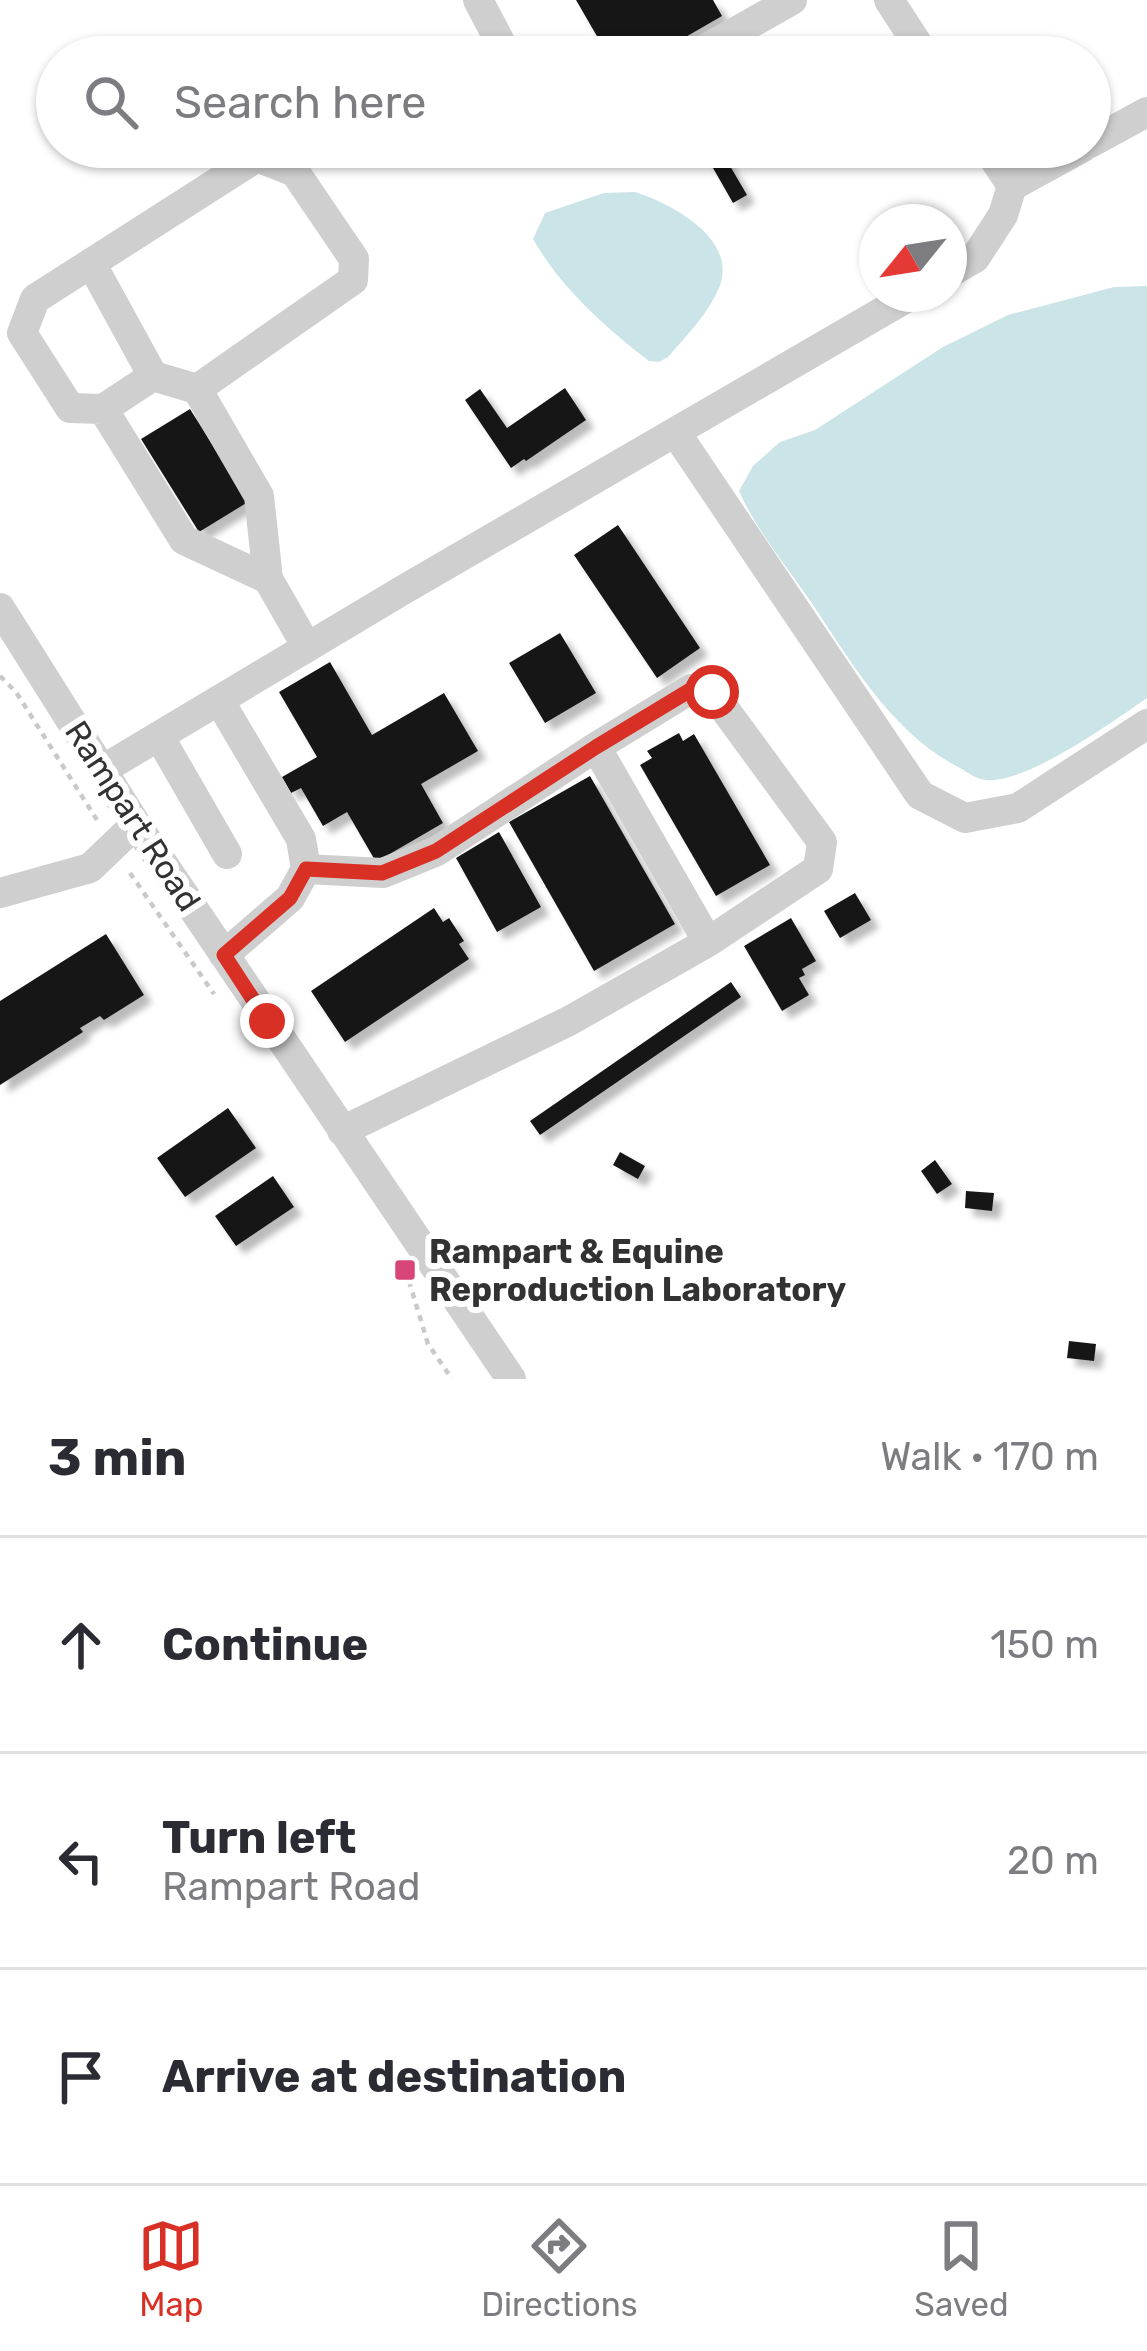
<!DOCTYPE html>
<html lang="en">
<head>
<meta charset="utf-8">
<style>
  :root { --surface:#fff; --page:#f2f2f3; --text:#2b2b33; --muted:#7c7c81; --line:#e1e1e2; --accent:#d93025 }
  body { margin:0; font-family:Rubik,sans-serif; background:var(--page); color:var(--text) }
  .compass { position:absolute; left:859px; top:204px; width:108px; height:108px; border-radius:50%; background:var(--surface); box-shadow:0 3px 9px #0004; rotate:240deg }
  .stop { position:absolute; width:36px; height:36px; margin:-27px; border:9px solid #d93025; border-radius:50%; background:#fff }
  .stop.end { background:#d93025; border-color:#fff; box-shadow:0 3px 12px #0008 }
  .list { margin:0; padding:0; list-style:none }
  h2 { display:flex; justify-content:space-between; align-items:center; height:156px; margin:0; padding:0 48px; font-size:51px }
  h2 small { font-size:39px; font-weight:400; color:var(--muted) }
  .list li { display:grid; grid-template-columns:78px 1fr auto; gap:36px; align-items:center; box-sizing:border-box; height:216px; padding:0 48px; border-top:3px solid var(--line) }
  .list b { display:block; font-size:45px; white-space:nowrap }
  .list p { margin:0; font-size:39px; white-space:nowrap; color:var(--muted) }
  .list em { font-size:39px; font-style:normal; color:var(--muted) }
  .icon { flex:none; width:66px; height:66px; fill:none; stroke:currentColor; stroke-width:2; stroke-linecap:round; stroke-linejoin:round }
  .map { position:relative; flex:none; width:1147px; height:1379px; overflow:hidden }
  .search { position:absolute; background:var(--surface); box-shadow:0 3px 9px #0004; left:36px; right:36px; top:36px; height:132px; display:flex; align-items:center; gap:30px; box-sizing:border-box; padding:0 42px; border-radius:66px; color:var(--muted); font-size:45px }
  .sheet { height:804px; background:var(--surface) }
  nav { display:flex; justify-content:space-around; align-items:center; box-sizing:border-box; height:168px; border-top:3px solid var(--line); background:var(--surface); font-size:33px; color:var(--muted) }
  nav a { display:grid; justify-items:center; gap:6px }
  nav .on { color:var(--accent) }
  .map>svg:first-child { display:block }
</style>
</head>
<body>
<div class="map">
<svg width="1147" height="1379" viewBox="0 0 1147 1379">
  <defs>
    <filter id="shadow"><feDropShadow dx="8" dy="8" stdDeviation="3" flood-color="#0004"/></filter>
  </defs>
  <rect width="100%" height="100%" fill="#fff"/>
  <path fill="#cae4e7" d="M635,192C672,204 739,239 719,288C708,314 686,336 668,357L659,362L649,361C605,327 561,288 533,239L545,213L604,193Z
    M1147,286V698C1112,722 1027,784 985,780C976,779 967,772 960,768C890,732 851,661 809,599C784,563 757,531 739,491L753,466L780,442L815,430L943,347L1008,315L1114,287Z"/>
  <path fill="#191919" filter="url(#shadow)" d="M576,0H713L722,16L651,57H609Z
    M701,147H719L747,195L733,203Z
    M565,388L586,420L526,461L524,459L511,468L465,400L480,389L507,428Z
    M190,409L248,502L199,532L141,439Z
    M618,525L700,648L657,678L574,555Z
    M560,633L596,693L545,723L509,663Z
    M330,662L372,735L444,693L478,751L421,784L443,823L376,862L347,812L323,826L301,788L291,793L282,777L317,757L279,692Z
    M679,733L683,741L694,734L770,865L716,896L640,765L652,758L647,751Z
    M590,776L675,924L594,971L509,822Z
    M499,832L541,907L497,932L456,858Z
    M855,893L871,920L840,938L824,911Z
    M434,908L443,922L449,918L464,941L459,944L469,959L345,1042L311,991Z
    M791,918L816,961L802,969L805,975L799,978L809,995L782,1011L744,946Z
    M106,934L144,995L104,1020L100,1016L80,1028L83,1032L0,1085V1001Z
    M731,982L741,997L540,1135L530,1121Z
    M228,1108L256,1148L185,1197L157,1158Z
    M620,1152L645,1166L638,1179L613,1165Z
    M935,1160L952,1184L937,1194L921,1171Z
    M273,1176L294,1207L236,1246L215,1216Z
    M966,1191L994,1193L992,1211L965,1208Z
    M1069,1341L1096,1344L1094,1361L1067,1358Z"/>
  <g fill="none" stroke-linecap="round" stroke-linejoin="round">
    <path stroke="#c9c9c9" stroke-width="4.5" stroke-dasharray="6 6" stroke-linecap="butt" d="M0,676L16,692L97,820
      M130,873L214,994
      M409,1281L428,1344L452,1379"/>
    <path stroke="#cfcfcf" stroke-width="30" d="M478,0L508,57
      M889,0L926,57
      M691,57L792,0
      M1090,143L1147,112
      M986,147L1012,186
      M91,263L153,376
      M949,273L975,258L1003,215L1012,186L1083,147
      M103,409L70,408L22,333L35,299L257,157L295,172L354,259L353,280L197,389
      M676,433L920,795L965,818L1018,808L1147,724
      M268,579L259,496L197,389L153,376L103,409L184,540L268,579L307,647
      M0,608L136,824L511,1379
      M219,700L301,839L306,869L290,898L224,955
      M159,736L227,854
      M102,770L403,590L913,294
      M306,869L383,873L437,851L596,747
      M0,893L90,868L136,824
      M342,1131L569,1021L708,942L818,869L822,842L712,692L691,689L596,747L708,942"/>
  </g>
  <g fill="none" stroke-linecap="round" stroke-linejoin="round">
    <path stroke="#d93025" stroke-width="15" d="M267,1021L224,955L290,898L306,869L382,873L436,851L596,747L692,689L712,692"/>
  </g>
  <rect fill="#d84578" stroke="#fff" stroke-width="4.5" x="393" y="1258" width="24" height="24" rx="6"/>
  <g text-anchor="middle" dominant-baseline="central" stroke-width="12" stroke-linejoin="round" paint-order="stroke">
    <g font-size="33" fill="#323232" stroke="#fff">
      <text transform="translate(133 816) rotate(57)">Rampart Road</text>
    </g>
    <g font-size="33" font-weight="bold" fill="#323232" stroke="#fff" text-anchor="start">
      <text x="429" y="1251">Rampart &amp; Equine<tspan x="429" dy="38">Reproduction Laboratory</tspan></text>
    </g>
  </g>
</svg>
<svg class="compass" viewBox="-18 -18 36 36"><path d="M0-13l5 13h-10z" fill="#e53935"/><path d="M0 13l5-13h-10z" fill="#7c7c81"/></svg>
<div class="stop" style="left:712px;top:692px"></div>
<div class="stop end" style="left:267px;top:1021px"></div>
<div class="search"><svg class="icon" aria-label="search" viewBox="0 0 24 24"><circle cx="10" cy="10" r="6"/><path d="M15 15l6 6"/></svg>Search here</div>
</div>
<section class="sheet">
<h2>3 min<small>Walk · 170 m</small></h2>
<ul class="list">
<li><svg class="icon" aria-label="ahead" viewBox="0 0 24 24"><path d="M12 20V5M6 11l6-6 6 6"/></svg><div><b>Continue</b></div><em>150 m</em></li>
<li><svg class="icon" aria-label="left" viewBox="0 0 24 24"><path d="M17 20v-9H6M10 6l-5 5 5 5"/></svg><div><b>Turn left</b><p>Rampart Road</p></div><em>20 m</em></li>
<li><svg class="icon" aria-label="arrive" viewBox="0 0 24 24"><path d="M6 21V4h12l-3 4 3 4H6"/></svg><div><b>Arrive at destination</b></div></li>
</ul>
</section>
<nav>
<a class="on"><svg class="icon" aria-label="map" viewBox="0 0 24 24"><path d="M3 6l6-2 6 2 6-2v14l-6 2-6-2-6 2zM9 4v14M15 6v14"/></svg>Map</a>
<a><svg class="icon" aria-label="directions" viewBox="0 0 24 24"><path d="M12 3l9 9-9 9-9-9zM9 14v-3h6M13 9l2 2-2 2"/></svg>Directions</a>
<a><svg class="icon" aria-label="saved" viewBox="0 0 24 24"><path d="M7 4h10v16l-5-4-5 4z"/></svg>Saved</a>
</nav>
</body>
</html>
